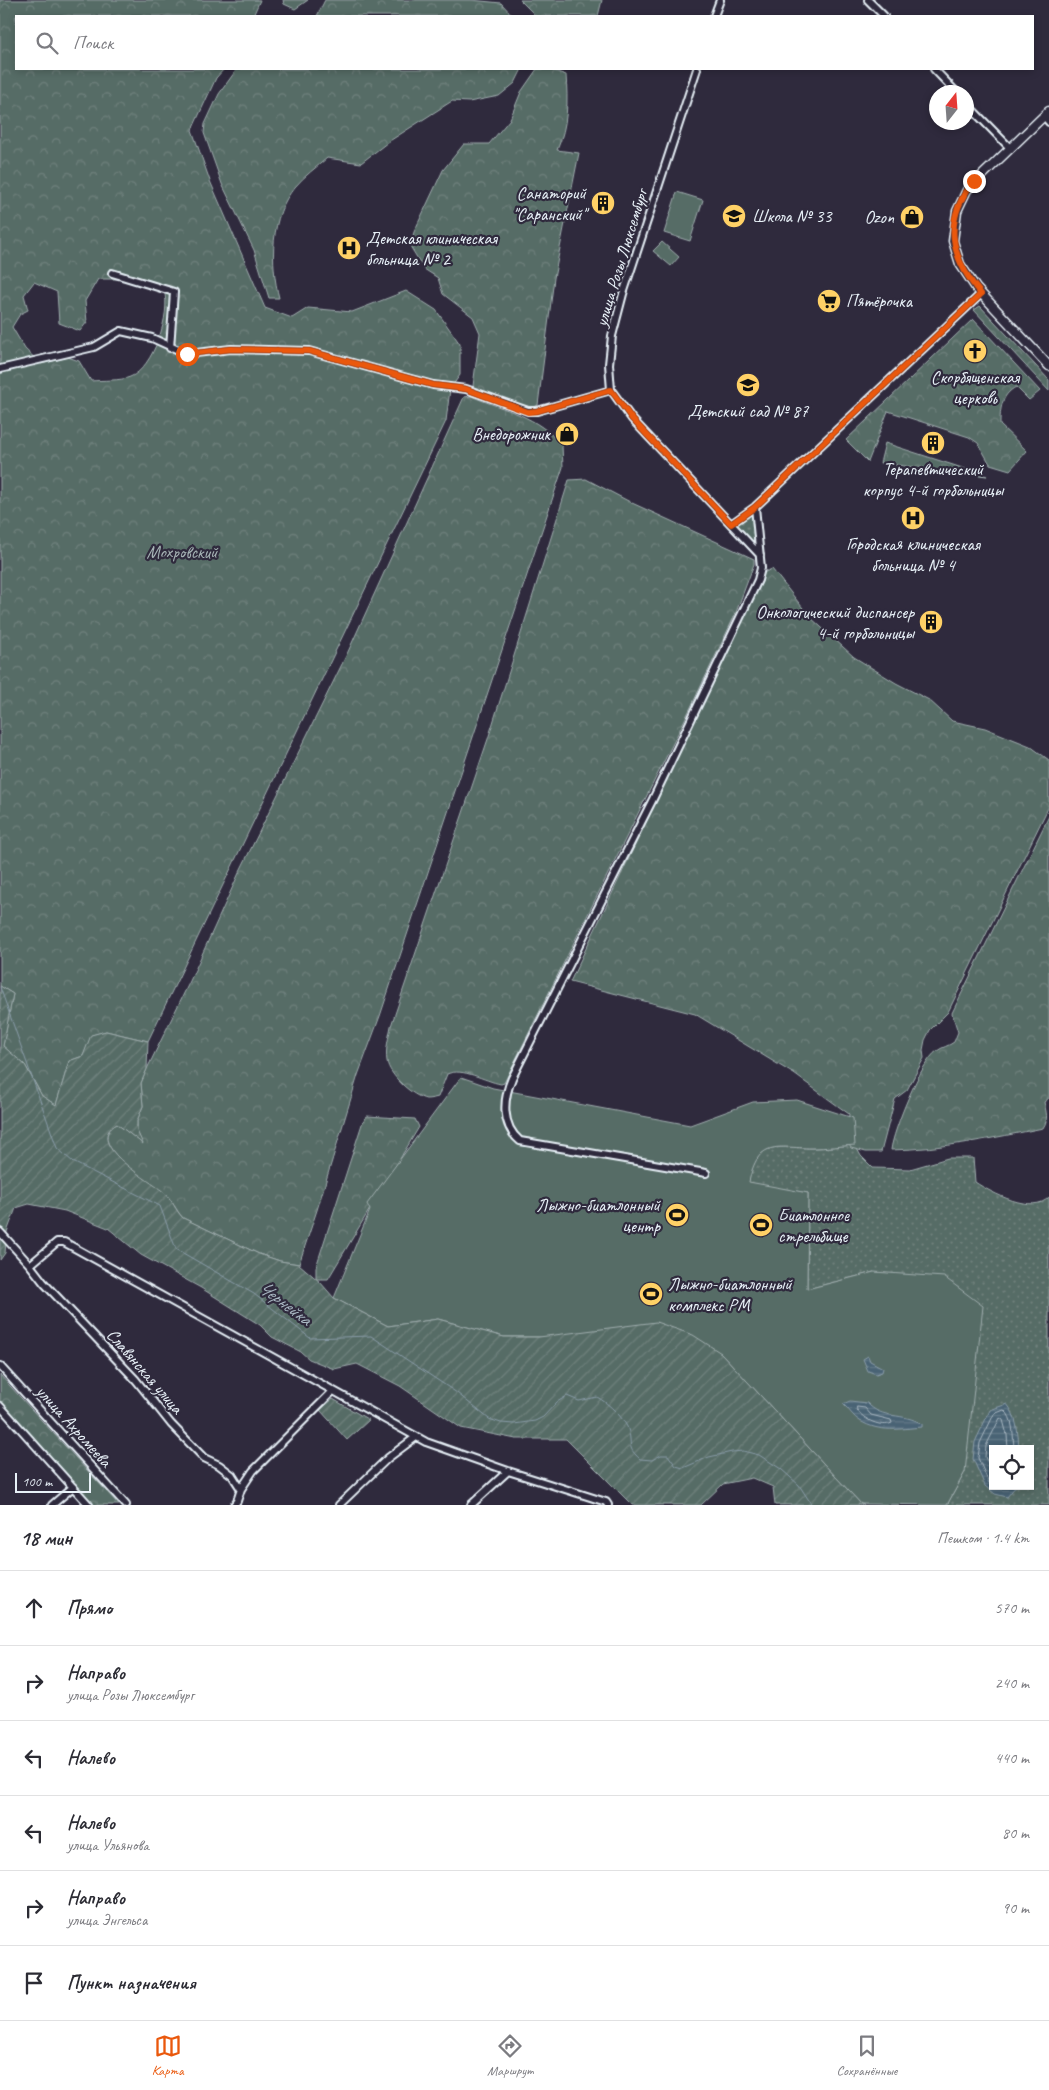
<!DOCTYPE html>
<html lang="ru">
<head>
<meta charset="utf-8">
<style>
  :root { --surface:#fff; --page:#f7f7f7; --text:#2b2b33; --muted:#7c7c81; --line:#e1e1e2; --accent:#ea580c }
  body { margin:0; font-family:Caveat,sans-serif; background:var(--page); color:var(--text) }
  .controls { position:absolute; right:15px; bottom:15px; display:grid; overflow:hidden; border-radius:0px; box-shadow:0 2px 8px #0003 }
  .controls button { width:45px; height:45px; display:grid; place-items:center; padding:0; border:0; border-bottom:1px solid var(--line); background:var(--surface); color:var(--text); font:25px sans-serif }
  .compass { position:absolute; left:929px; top:85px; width:45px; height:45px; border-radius:50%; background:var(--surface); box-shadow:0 2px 8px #0003; rotate:17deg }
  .scale { position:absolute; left:15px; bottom:12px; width:76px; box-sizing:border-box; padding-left:5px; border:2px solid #e8f1f8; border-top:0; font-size:14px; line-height:18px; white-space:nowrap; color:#e8f1f8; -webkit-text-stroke:4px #2f2a3d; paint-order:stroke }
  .stop { position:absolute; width:15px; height:15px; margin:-11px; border:4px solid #ea580c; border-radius:50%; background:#fff }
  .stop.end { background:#ea580c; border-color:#fff; box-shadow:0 1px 5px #0008 }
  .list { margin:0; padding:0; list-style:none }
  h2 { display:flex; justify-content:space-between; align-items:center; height:65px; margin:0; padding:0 20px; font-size:21px }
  h2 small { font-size:16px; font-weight:400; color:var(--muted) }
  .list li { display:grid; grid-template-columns:32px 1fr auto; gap:15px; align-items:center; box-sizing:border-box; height:75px; padding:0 20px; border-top:1px solid var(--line) }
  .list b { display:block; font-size:19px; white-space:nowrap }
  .list p { margin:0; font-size:16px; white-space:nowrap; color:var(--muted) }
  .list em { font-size:16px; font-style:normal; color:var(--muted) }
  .icon { flex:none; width:28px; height:28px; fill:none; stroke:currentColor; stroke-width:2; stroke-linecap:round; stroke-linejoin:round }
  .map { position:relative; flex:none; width:1049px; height:1505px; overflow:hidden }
  .search { position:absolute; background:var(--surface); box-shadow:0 2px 8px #0003; left:15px; right:15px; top:15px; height:55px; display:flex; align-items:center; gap:12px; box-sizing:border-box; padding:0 18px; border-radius:0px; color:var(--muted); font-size:19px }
  .sheet { height:515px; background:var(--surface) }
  nav { display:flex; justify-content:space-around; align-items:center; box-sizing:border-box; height:70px; border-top:1px solid var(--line); background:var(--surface); font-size:14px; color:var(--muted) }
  nav a { display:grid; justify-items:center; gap:2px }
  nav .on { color:var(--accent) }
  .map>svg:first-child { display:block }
</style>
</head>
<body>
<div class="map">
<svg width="1049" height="1505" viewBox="0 0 1049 1505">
  <defs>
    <pattern id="grass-dots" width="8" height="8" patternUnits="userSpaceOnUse" patternTransform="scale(1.25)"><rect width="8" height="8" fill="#576c66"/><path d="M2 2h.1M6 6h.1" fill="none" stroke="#6f817d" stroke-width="1.8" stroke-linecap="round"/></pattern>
    <pattern id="forest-crowns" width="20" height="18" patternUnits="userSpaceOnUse" patternTransform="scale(1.25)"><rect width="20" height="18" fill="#576c66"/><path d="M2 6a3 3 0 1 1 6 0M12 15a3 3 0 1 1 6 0" fill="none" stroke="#6f817d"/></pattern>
    <pattern id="garden-furrows" width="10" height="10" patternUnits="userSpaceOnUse" patternTransform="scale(1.25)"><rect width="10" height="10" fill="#576c66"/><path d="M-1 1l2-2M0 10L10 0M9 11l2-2" fill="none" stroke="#6f817d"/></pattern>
    <pattern id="water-rules" width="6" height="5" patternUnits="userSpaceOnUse" patternTransform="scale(1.25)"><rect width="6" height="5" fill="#4a6374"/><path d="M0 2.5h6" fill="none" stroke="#647a89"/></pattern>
  </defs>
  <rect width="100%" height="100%" fill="#2f2a3d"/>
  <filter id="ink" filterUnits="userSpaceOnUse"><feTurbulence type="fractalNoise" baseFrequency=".02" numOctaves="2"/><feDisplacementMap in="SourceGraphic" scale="10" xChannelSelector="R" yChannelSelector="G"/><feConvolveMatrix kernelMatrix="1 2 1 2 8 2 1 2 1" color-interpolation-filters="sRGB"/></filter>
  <g filter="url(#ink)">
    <path fill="url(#grass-dots)" stroke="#a0aeaf" fill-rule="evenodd" d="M752,512L755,545L735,524Z
      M855,1145L861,1156L873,1168L910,1169L948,1158H973L975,1182C991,1193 1034,1215 1049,1197V1505H947L965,1472L874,1272L807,1289L808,1193L748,1183C758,1138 776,1148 812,1148C826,1148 841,1146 855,1145ZM993,1449H1030V1486H993Z"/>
    <path fill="url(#forest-crowns)" stroke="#a0aeaf" fill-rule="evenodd" d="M0,0H260L253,16H16V69H224L216,78L192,130L210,181L265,308L292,318L308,308L352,312L406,291L436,310L460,344V375L450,389L446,421L148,1041L106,1031L92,1035L83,1056L69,1061L56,1105L42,1096L25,1065L3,1046L13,994L0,986ZM98,279H123L164,291C172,312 153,369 130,377C121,381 101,380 91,381L79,361L68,357L41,364L25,349L12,327L20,314L28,310L24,295L34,282L57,292L59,323L80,331L87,322L85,301Z
      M283,0H308L295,9L284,4Z
      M325,0H471L501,3L513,16H317Z
      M520,0H602L598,16H536Z
      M237,69H522L515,83L499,96L469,102L452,101L388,142L361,163L327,158C317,167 304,176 295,187C270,216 270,263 279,298H269L254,250L222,184L204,133L205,124L219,94Z
      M537,69H549L566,75C568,102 568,125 557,150L579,153L554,278L538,405L530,409L477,390L473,386L480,333L473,317L443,294L438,278L424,269L410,246L414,232L443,170L464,144H489L510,119L521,92Z
      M980,306L1049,380V391L974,310Z
      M973,319L1040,391L1029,400L1016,387C1001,395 1000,409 1000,425L1027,451L1010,470L990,464L978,443L969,437L888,411L868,462L846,440Z
      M471,396C506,411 537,415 562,446L563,467L380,1016L358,1075L317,1210L299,1264L280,1261L259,1254L183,1218C175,1209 174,1202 164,1194C150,1181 82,1143 117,1124L142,1143L137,1131V1121L143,1106L141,1083L147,1069L190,981L239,873L347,654L464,397Z
      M885,443L987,476L880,463Z
      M586,479L632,503L754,559V564L735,615L690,709L504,1083L501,1084C484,1081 463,1067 447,1074L438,1097C434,1098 430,1099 426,1099C412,1096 389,1075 387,1061C385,1049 389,1037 391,1026L488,739L569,480Z
      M772,569L810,617L854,657L896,683L929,700L952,721L985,728L1030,746L1049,760V806L948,1012L930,1030L925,1040L923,1050L924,1058L907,1090L895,1099L881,1152H866L851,1148L846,1140L849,1114L794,1074L695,1014L570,982L765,572Z
      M1049,816V1098L1044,1102C1046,1112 1049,1119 1043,1128C993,1138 943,1149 891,1150C893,1131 921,1061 937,1051C942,1047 949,1046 954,1042L958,1032L952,1013Z
      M367,1116L415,1119L419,1127L328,1279H316V1267L362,1124Z
      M0,1375L119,1505H88L0,1407Z"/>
    <path fill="#576c66" stroke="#a0aeaf" d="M677,192L703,200L690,241L664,233Z
      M662,242L679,257L671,266L653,251Z
      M461,1077L493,1088L690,1125L753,1102L797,1100L853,1118L855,1145C841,1146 826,1148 812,1148C777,1148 758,1138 749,1182L808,1193L807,1289L874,1272L944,1277L983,1306L965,1472L947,1505L861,1504L721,1353L539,1337H504L438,1319L388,1326L334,1298L370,1210L367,1204Z"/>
    <path fill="url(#garden-furrows)" stroke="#a0aeaf" d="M0,986L13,994L3,1046L25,1065L42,1096L56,1105L69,1061L83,1056L91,1035L106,1031L148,1041L147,1069L141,1083L143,1106L137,1121V1131L143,1144L117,1124C81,1143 151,1181 165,1193C173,1201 175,1210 183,1218L259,1254L280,1261L299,1264L320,1282L334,1298L388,1326L438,1319L504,1337H539L656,1322L693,1335L721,1353L861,1504L864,1505H775L773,1487L752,1478L723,1484L701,1505H632L566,1439H516L461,1428L400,1386L357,1364L334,1369L309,1359L301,1352L272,1337L260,1325L201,1288L141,1255L108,1228L65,1211L29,1204L16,1208L7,1232L5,1253L0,1260Z
      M333,1399L369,1420L347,1440L320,1410Z"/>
    <path fill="url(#water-rules)" stroke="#899ca9" d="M868,1356L870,1361L883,1368L882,1372L876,1374L868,1371L863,1359Z
      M850,1401L867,1403C882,1420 903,1412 922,1424V1427C900,1429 880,1433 860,1421C853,1417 849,1409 843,1404Z
      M1007,1404C1017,1416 1018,1433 1019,1449H993V1486H1016L1007,1497L995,1494L985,1486L973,1459L975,1442L990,1410Z"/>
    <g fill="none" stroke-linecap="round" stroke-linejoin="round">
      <path stroke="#a9b8c3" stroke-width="1" d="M857,1407L865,1408L871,1415L891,1420L892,1423C881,1428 864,1420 857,1410Z
        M993,1473L985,1457L986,1446L1000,1418L1003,1420L1007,1435L1008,1449
        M993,1486L989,1483L978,1458L980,1443L994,1414L1004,1410C1014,1417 1013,1438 1014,1449"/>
      <path stroke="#899ca9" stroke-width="1" d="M0,987L57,1148L73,1162L160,1206L176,1249L254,1294L310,1338L371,1336L457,1393L489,1419L501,1423L514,1424L535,1421L543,1417L557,1402L567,1396L579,1401L597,1397C608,1403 626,1419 629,1432C632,1447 627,1447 640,1459L652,1460L661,1455H668L676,1466L683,1468L709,1457L732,1452L743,1451L759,1455L781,1469L799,1485L812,1505"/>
      <g stroke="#e8f1f8" stroke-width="10">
        <path id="minor" d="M868,0L884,16
          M714,16L720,0
          M697,69L623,294L612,336L609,364L611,390L632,419L760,555
          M934,69L956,92
          M966,103L1010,148
          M1044,116L1049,122
          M112,273L174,292L170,348
          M0,369L94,347L121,331L152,338L187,354L231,349L309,351L433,385L466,389L528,411H537L611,390
          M731,524L755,507L981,294
          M706,1173L520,1141C501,1125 503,1099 512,1078L653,799L758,580L761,568L755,507
          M0,1232L30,1265L57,1242H64L426,1442L508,1471L606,1502L608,1505
          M30,1265L44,1283L136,1380L171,1424L204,1458L219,1465L232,1475L241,1489
          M0,1366L126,1505
          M0,1406L89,1505
          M52,1505L73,1487
          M234,1505L237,1501L241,1489L253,1471L332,1392
          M339,1505L388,1458L416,1437
          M471,1505L508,1471"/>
      </g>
      <g stroke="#e8f1f8" stroke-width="11">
        <path id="major" d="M1049,111L967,190L957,211L953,241L960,264L976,288L1049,366"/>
      </g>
      <use href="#minor" stroke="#2f2a3d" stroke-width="6"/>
      <use href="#major" stroke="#2f2a3d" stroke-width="8"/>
    </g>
  </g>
  <g fill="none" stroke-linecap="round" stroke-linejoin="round" filter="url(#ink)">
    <path stroke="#ea580c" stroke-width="6" d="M187,354L231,349L309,351L433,385L466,389L528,412L537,411L611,390L632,419L731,524L755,507L981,294C950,257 942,220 974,181"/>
  </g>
  <defs>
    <g id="building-disc" transform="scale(1.25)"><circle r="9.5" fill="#ffd166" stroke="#2f2a3d"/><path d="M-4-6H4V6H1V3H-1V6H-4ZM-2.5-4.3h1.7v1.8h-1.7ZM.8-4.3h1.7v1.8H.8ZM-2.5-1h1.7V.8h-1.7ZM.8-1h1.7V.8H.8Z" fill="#111"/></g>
    <g id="school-disc" transform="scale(1.25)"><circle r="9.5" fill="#ffd166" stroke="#2f2a3d"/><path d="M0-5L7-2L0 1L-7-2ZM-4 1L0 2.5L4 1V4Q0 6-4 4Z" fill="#111"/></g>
    <g id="shop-disc" transform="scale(1.25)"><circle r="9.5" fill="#ffd166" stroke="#2f2a3d"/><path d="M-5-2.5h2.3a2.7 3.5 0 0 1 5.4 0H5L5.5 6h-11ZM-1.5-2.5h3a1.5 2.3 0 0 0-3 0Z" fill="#111"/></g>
    <g id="hospital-disc" transform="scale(1.25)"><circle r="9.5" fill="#ffd166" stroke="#2f2a3d"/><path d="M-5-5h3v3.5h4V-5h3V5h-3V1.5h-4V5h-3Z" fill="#111"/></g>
    <g id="supermarket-disc" transform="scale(1.25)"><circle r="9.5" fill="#ffd166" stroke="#2f2a3d"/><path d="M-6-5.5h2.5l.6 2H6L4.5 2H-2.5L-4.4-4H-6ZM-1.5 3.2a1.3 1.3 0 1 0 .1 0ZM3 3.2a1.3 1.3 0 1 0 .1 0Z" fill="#111"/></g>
    <g id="church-disc" transform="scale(1.25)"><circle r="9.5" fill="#ffd166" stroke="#2f2a3d"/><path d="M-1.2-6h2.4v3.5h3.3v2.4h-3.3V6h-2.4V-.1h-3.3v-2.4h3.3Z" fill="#111"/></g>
    <g id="stadium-disc" transform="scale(1.25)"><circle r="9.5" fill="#ffd166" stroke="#2f2a3d"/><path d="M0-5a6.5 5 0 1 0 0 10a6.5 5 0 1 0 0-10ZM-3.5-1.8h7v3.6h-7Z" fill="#111"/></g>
  </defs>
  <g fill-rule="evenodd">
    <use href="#building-disc" x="603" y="203"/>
    <use href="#school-disc" x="734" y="216"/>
    <use href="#shop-disc" x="912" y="217"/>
    <use href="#hospital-disc" x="349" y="248"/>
    <use href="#supermarket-disc" x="829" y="301"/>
    <use href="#church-disc" x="975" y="351"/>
    <use href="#school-disc" x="748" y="385"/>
    <use href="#shop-disc" x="567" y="434"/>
    <use href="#building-disc" x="933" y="443"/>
    <use href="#hospital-disc" x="913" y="518"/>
    <use href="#building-disc" x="931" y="622"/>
    <use href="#stadium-disc" x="677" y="1215"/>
    <use href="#stadium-disc" x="761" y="1225"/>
    <use href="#stadium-disc" x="651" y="1294"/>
  </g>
  <g text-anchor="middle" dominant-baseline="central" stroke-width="4.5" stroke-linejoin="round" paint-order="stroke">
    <g font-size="18" fill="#e8f1f8" stroke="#2f2a3d" text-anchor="end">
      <text x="586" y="193">Санаторий<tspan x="586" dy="21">"Саранский"</tspan></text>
      <text x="752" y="216" text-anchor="start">Школа № 33</text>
      <text x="894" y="217">Ozon</text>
      <text x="366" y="238" text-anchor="start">Детская клиническая<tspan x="366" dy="21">больница № 2</tspan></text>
      <text x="846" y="301" text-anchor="start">Пятёрочка</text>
      <text x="975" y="377" text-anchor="middle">Скорбященская<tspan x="975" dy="21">церковь</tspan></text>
      <text x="748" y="411" text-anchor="middle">Детский сад № 87</text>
      <text x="550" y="434">Внедорожник</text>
      <text x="933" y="469" text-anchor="middle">Терапевтический<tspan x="933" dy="21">корпус 4-й горбольницы</tspan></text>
      <text x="913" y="544" text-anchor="middle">Городская клиническая<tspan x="913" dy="21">больница № 4</tspan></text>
      <text x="914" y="612">Онкологический диспансер<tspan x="914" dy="21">4-й горбольницы</tspan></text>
      <text x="660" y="1205">Лыжно-биатлонный<tspan x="660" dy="21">центр</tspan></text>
      <text x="778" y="1215" text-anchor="start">Биатлонное<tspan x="778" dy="21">стрельбище</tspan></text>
      <text x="668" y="1284" text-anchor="start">Лыжно-биатлонный<tspan x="668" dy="21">комплекс РМ</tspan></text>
    </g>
    <g font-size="18" fill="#e8f1f8" stroke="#2f2a3d">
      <text transform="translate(621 258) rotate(-73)">улица Розы Люксембург</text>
      <text transform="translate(145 1371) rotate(49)">Славянская улица</text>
      <text transform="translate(74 1426) rotate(48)">улица Ахромеева</text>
    </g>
    <g font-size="18" fill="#a7b5b6" stroke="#2f2a3d">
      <text x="182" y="552">Мохровский</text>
    </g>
    <g font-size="19" font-style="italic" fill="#a9b8c3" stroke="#2f2a3d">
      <text transform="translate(285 1303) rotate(37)">Чернейка</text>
    </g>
  </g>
</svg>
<div class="controls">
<button><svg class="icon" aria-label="locate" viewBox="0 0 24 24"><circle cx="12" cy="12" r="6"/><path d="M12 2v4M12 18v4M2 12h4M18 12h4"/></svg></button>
</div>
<svg class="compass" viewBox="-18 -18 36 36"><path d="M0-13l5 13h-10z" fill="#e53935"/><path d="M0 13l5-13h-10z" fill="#7c7c81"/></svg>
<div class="scale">100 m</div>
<div class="stop" style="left:187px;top:354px"></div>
<div class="stop end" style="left:974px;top:181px"></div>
<div class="search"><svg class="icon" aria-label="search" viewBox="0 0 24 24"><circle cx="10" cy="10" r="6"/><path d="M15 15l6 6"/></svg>Поиск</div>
</div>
<section class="sheet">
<h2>18 мин<small>Пешком · 1.4 km</small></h2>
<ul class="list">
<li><svg class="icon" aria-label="ahead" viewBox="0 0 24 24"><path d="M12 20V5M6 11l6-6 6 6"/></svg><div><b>Прямо</b></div><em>570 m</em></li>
<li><svg class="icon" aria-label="right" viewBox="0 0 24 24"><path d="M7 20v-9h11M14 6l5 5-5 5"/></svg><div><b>Направо</b><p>улица Розы Люксембург</p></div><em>240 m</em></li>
<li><svg class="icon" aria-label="left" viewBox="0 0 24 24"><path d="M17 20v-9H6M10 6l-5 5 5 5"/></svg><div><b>Налево</b></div><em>440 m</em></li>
<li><svg class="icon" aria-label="left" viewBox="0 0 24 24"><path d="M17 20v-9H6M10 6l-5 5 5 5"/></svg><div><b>Налево</b><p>улица Ульянова</p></div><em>80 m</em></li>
<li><svg class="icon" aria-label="right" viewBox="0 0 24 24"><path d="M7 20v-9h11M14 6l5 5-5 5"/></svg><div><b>Направо</b><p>улица Энгельса</p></div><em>90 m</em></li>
<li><svg class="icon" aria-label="arrive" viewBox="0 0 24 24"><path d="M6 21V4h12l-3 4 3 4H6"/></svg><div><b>Пункт назначения</b></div></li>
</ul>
</section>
<nav>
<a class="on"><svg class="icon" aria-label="map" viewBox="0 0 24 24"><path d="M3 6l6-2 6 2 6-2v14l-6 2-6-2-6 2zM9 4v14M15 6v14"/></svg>Карта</a>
<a><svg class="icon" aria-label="directions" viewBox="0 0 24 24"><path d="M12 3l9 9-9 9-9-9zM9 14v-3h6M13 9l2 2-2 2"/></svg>Маршрут</a>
<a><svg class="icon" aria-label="saved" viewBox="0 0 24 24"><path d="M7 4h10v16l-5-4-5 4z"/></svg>Сохранённые</a>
</nav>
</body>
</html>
